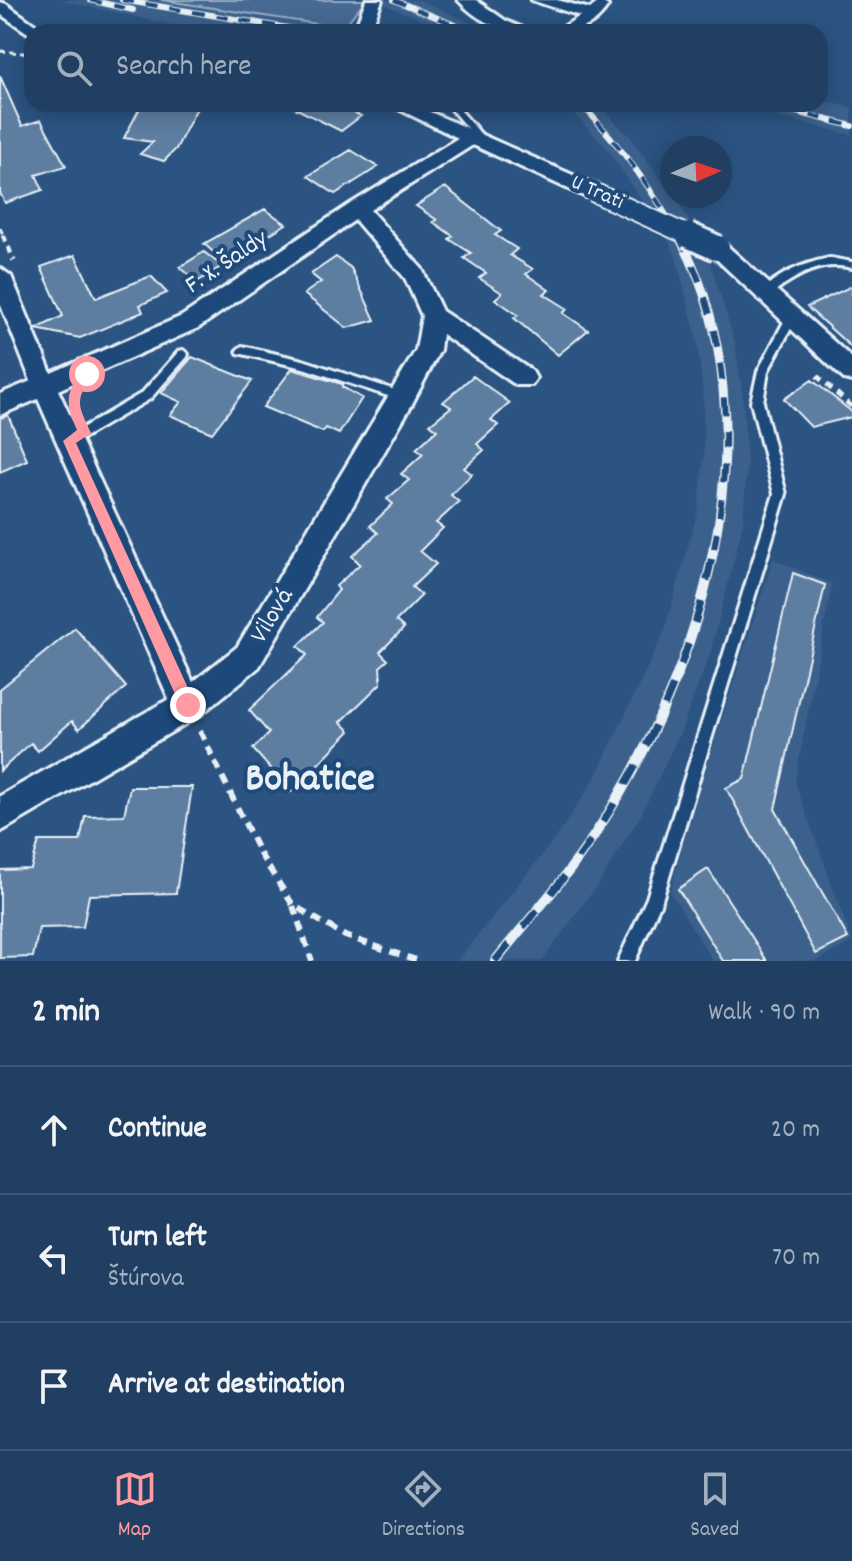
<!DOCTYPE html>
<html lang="en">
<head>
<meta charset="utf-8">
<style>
  :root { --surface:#203f62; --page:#2d4a6b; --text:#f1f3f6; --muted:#a2afbe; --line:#3d5877; --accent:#ff9aa2 }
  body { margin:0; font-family:Dekko,sans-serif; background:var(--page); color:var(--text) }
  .compass { position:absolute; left:660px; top:136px; width:72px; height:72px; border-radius:50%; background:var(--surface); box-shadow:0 4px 20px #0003; rotate:87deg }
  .stop { position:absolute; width:24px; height:24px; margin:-18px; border:6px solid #ff9aa2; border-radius:50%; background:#fff }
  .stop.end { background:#ff9aa2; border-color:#fff; box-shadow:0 2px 8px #0008 }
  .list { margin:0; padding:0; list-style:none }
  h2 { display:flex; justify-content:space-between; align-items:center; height:104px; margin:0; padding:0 32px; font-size:34px }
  h2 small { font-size:26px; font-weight:400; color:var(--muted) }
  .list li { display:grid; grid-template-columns:52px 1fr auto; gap:24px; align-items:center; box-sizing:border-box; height:128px; padding:0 32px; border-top:2px solid var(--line) }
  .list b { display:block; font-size:30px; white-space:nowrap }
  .list p { margin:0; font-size:26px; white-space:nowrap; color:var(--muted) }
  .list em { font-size:26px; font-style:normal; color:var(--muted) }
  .icon { flex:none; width:44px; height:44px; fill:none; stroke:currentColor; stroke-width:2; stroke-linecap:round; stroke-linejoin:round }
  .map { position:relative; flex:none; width:852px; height:961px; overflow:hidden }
  .search { position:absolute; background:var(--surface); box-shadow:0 4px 20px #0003; left:24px; right:24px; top:24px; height:88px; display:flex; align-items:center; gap:20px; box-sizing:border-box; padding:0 28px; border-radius:24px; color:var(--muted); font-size:30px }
  .sheet { height:488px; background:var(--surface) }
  nav { display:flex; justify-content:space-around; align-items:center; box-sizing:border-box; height:112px; border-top:2px solid var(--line); background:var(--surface); font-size:22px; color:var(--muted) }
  nav a { display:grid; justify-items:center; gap:4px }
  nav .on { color:var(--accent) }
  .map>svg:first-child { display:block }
</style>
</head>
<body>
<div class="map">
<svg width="852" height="961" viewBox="0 0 852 961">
  <rect width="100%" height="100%" fill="#2b5482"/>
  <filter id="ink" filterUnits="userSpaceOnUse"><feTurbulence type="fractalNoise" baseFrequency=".0125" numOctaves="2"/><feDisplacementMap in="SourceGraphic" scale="16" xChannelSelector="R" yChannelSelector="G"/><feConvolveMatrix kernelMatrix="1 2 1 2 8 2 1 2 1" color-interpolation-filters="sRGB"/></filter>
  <g filter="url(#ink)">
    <path fill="#3a608b" d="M59,0H161L380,32H204Z
      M373,0H420L491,32H452Z
      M820,100L852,108V135L727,104H820Z
      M564,104H597L631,138L682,208L707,253L735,342L743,399L747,464L743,524L710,654L680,733L641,815L599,883L542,961H457L554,840L594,780L664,632L698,511L704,456L703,394L697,340L676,257L665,233L604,145Z
      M773,559L832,584L795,782L852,941L817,961H713L670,892L688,826Z"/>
    <path fill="#476b93" stroke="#98aec6" stroke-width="2" d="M161,0H365L343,28Z"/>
    <path fill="#5d7da1" stroke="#e8f1f8" stroke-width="2" d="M0,76L22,126L41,120L66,166L36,175L43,190L5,203L0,193Z
      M142,104H199L176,149L164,161L140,154L153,142L124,138Z
      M287,104H335L361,116L341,131Z
      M351,150L378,167L335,194L308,176Z
      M445,187L501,231L495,235L517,249L510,255L533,269L526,274L549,290L544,294L568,309L563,313L588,330L558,355L514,318L518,315L495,299L502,293L479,278L486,273L464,258L471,253L449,239L453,236L433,222L437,220L416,206Z
      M265,209L286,224L225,262L204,244Z
      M204,252L222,266L197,282L180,267Z
      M75,255L96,298L151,276L167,293L140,305L143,312L80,338L36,329L63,316L41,267Z
      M336,257L351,268L375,320L347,328L304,294L321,282L311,274Z
      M852,286V348L807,307Z
      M192,357L252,381L212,433L170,415L181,402L161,393Z
      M292,369L342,384V387L362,398L339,434L326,428L323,432L263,407Z
      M473,376L510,403L491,420L498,425L477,444L484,450L464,468L472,474L451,495L459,502L436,523L443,528L420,551L436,564L412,587L422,595L396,621L404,628L380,652L388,660L380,667L381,683L341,722L350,731L291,792L253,749L269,733L249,710L307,655L298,646L323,622L317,617L339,590L336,586L360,564L352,556L378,533L370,526L393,504L387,499L409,480L401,474L423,454L416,449L437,430L430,424L451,407L443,402Z
      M812,380L852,412V417L811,427L784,399Z
      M8,415L27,460L0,472V418Z
      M793,573L825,585L775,809L848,938L816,954L726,788L744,779Z
      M75,628L126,687L79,729L72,721L38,751L31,743L0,771V689Z
      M130,787H192L176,893L89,895L83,927L39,928L33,957L0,958V870L31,869L39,841H80L85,816L124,815Z
      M708,869L738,915L767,961H723L678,889Z"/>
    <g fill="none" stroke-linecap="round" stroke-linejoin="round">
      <g stroke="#e8f1f8" stroke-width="6">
        <path id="lane" d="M674,30H678L682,32H673Z
          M447,104H455L486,140V144H480Z
          M830,258L852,262V268C827,262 806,270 785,284C777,289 772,295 762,295L761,292C778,273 805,263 830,258Z
          M792,313L797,317L768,371L763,402L786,494L662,900L635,961H618L647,898L774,494L751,402L758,371L788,314Z
          M242,346L303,360L407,394L409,397L403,401L303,368L238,353L237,350Z
          M183,350L188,354L187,357L150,399L73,444H65L63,441L65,438L142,393L179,351Z"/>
      </g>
      <g stroke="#e8f1f8" stroke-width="6">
        <path id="street" d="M366,0H382L370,32H354Z
          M458,0H476L506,21L533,32C503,32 479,23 458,0Z
          M531,0H557L590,9L600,1L608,6C595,26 579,32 556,32L580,16Z
          M0,2L6,4L45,32H32L31,35L0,14Z
          M388,104H412L600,187L603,192L600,197H586L473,145L370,210L422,269L442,311L532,371L536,378L532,385H516L442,334L440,350L412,404L259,667L199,716L0,832V796L169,699L38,399L0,415V394L31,381L0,303V268L11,276L51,373L182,316L350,204L458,138ZM355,220L405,278L422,316L416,350L237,647L193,682L58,390L198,328Z
          M717,241L724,243L852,358V381L844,379L710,253L706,248L710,243Z"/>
      </g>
      <path stroke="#e8f1f8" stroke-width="3" stroke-dasharray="6 4" stroke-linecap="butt" d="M0,51L32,54
        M363,104L377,110
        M0,228L4,237"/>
      <path stroke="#e8f1f8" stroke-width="5" stroke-dasharray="7 6" stroke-linecap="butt" d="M3,235L14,261
        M817,376L852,407"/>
      <path stroke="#e8f1f8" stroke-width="6" stroke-dasharray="10 7" stroke-linecap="butt" d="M200,731L260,854L293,905L345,936L419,961
        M293,906L312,961"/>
      <use href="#lane" fill="#1f4a7a" fill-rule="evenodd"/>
      <use href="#street" fill="#1f4a7a" fill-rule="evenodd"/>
      <g stroke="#e8f1f8" stroke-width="6">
        <path id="rail-far2" d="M90,0L133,10
          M122,0L312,32
          M394,0L472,32
          M581,104C620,145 651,187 679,237
          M764,104L852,126"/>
      </g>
      <g stroke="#e8f1f8" stroke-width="9">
        <path id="rail-far1" d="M678,235C730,329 734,445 714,549"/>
      </g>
      <g stroke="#e8f1f8" stroke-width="10">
        <path id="rail" d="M495,961C528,920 564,881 593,837C650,752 695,648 714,547"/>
      </g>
      <use href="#rail-far2" stroke="#1f4a7a" stroke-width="4" stroke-dasharray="12" stroke-linecap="butt"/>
      <use href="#rail-far1" stroke="#1f4a7a" stroke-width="6" stroke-dasharray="17" stroke-linecap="butt"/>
      <use href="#rail" stroke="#1f4a7a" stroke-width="7" stroke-dasharray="22" stroke-linecap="butt"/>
      <g stroke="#e8f1f8" stroke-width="22" stroke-linecap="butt">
        <path id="street-bridge-far1" d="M593,192L692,237"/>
      </g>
      <g stroke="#e8f1f8" stroke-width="30" stroke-linecap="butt">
        <path id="street-bridge" d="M688,235L717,248"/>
      </g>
      <use href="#street-bridge-far1" stroke="#1f4a7a" stroke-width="18"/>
      <use href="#street-bridge" stroke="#1f4a7a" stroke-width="24"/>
    </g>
  </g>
  <path fill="#ff9aa2" d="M83,371L93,374C75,401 77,403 91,433L76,443L193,699V710L188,712L182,710L63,441L77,430C66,405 64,393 83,371Z"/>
  <g text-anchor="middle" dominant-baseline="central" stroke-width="8" stroke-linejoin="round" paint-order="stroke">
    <g font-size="22" fill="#e8f1f8" stroke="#1f4a7a">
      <text transform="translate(597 193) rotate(24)">U Trati</text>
    </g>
    <g font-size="26" fill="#e8f1f8" stroke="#1f4a7a">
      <text transform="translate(227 263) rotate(-34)">F. X. Šaldy</text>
      <text transform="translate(273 616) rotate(-59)">Vilová</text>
    </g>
    <g font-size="40" font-weight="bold" fill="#e8f1f8" stroke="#1f4a7a">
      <text x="310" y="781">Bohatice</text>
    </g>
  </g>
</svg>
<svg class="compass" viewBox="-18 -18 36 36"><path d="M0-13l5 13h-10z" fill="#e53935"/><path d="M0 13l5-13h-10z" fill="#a2afbe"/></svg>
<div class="stop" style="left:87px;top:374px"></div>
<div class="stop end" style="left:188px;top:705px"></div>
<div class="search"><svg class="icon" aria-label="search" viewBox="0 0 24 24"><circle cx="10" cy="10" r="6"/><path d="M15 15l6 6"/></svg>Search here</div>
</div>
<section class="sheet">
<h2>2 min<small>Walk · 90 m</small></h2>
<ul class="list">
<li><svg class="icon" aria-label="ahead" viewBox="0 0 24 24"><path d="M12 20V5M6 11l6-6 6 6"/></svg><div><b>Continue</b></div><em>20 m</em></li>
<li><svg class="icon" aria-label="left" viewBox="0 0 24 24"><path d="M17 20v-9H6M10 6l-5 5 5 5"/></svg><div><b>Turn left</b><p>Štúrova</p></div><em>70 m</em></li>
<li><svg class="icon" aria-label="arrive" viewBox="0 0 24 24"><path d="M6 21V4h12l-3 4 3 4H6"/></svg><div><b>Arrive at destination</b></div></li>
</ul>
</section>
<nav>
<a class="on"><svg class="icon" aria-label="map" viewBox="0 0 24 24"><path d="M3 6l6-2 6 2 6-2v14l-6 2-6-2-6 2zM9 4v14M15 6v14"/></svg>Map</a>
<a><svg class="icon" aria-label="directions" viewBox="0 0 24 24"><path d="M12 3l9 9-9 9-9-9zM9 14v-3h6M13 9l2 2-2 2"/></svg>Directions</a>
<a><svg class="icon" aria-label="saved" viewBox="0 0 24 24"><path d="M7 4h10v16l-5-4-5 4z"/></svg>Saved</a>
</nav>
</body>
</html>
